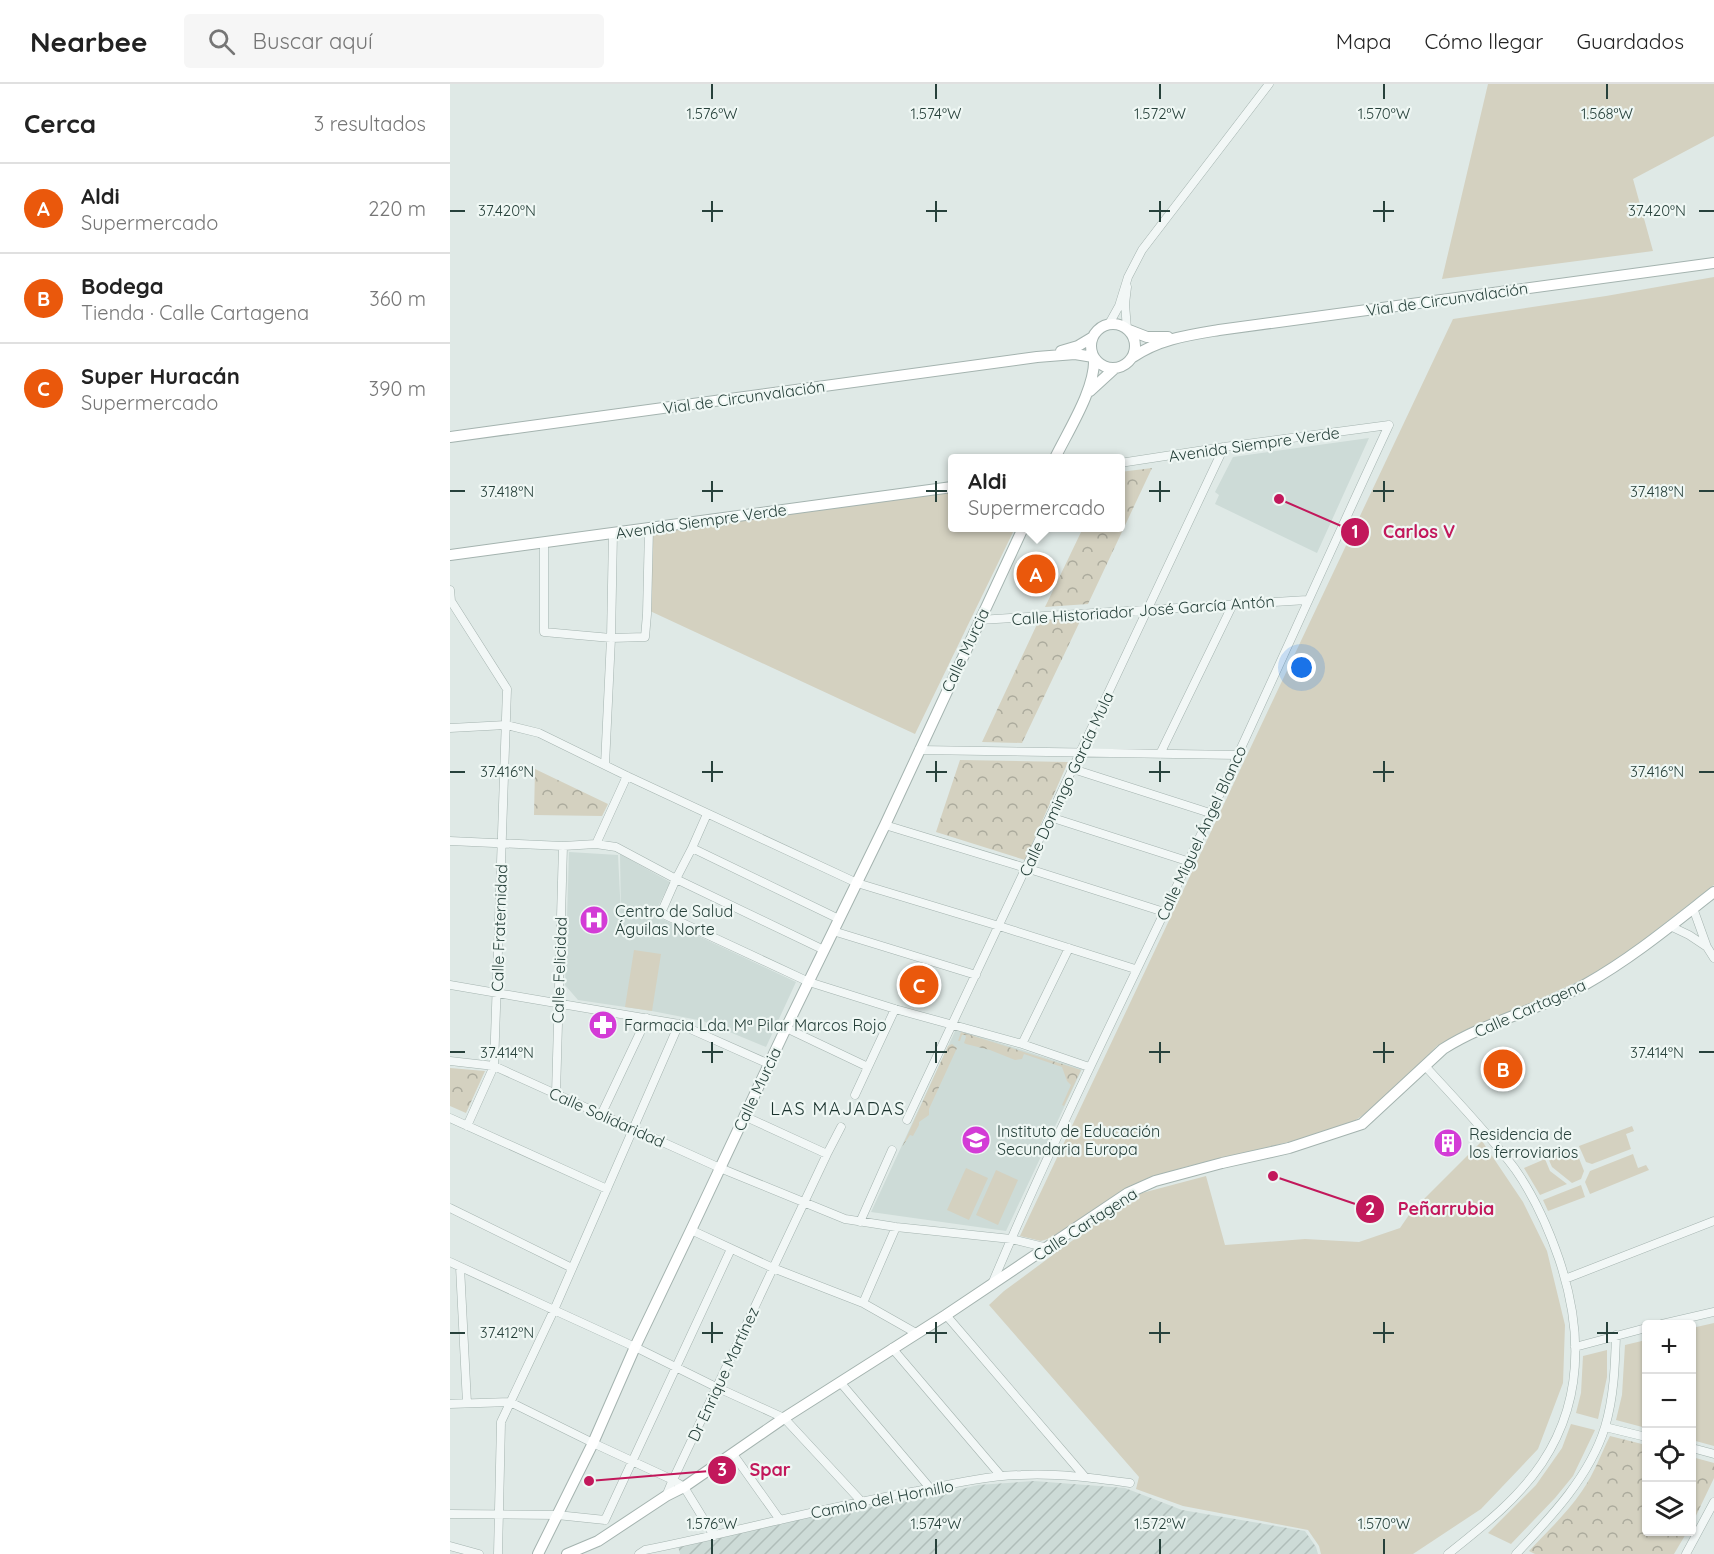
<!DOCTYPE html>
<html lang="es">
<head>
<meta charset="utf-8">
<style>
  :root { --surface:#fff; --page:#f6f6f6; --text:#222; --muted:#767676; --line:#e0e0e0; --accent:#ea580c }
  body { margin:0; font-family:Quicksand,sans-serif; background:var(--page); color:var(--text) }
  .controls { position:absolute; right:18px; bottom:18px; display:grid; overflow:hidden; border-radius:6px; box-shadow:0 2px 4px #0004 }
  .controls button { width:54px; height:54px; display:grid; place-items:center; padding:0; border:0; border-bottom:2px solid var(--line); background:var(--surface); color:var(--text); font:30px sans-serif }
  .you { position:absolute; left:852px; top:584px; width:21px; height:21px; margin:-15px; border:4px solid #fff; border-radius:50%; background:#1a73e8; box-shadow:0 0 0 9px #1a73e833 }
  .badge { display:grid; place-items:center; width:39px; height:39px; border-radius:50%; background:var(--accent); color:#fff; font-size:20px; font-weight:700 }
  .pin { position:absolute; translate:-50% -50%; border:3px solid #fff; box-shadow:0 2px 6px #0006 }
  .popup { position:absolute; left:498px; top:370px; width:177px; height:78px; box-sizing:border-box; display:grid; place-content:center; border-radius:6px; background:var(--surface); filter:drop-shadow(0 2px 4px #0005); font-size:20px; white-space:nowrap; color:var(--muted) }
  .popup b { font-size:22px; color:var(--text) }
  .popup::after { content:''; position:absolute; left:50%; top:100%; margin-left:-12px; border:12px solid transparent; border-top-color:var(--surface) }
  .list { margin:0; padding:0; list-style:none }
  h2 { display:flex; justify-content:space-between; align-items:center; height:78px; margin:0; padding:0 24px; font-size:26px }
  h2 small { font-size:20px; font-weight:400; color:var(--muted) }
  .list li { display:grid; grid-template-columns:39px 1fr auto; gap:18px; align-items:center; box-sizing:border-box; height:90px; padding:0 24px; border-top:2px solid var(--line) }
  .list b { display:block; font-size:22px; white-space:nowrap }
  .list p { margin:0; font-size:20px; white-space:nowrap; color:var(--muted) }
  .list em { font-size:20px; font-style:normal; color:var(--muted) }
  .icon { flex:none; width:33px; height:33px; fill:none; stroke:currentColor; stroke-width:2; stroke-linecap:round; stroke-linejoin:round }
  .map { position:relative; flex:none; width:1264px; height:1470px; overflow:hidden }
  header { display:flex; align-items:center; gap:36px; box-sizing:border-box; height:84px; padding:0 30px; background:var(--surface); border-bottom:2px solid var(--line) }
  header strong { font-size:28px }
  nav { display:flex; gap:33px; margin-inline-start:auto; font-size:21px }
  .search { width:420px; height:54px; background:var(--page); display:flex; align-items:center; gap:15px; box-sizing:border-box; padding:0 21px; border-radius:6px; color:var(--muted); font-size:22px }
  main { display:flex }
  aside { flex:1; background:var(--surface) }
  .map>svg:first-child { display:block }
</style>
</head>
<body>
<header>
<strong>Nearbee</strong>
<div class="search"><svg class="icon" aria-label="search" viewBox="0 0 24 24"><circle cx="10" cy="10" r="6"/><path d="M15 15l6 6"/></svg>Buscar aquí</div>
<nav><a>Mapa</a><a>Cómo llegar</a><a>Guardados</a></nav>
</header>
<main>
<aside>
<h2>Cerca<small>3 resultados</small></h2>
<ul class="list">
<li><span class="badge">A</span><div><b>Aldi</b><p>Supermercado</p></div><em>220 m</em></li>
<li><span class="badge">B</span><div><b>Bodega</b><p>Tienda · Calle Cartagena</p></div><em>360 m</em></li>
<li><span class="badge">C</span><div><b>Super Huracán</b><p>Supermercado</p></div><em>390 m</em></li>
</ul>
</aside>
<div class="map">
<svg width="1264" height="1470" viewBox="0 0 1264 1470">
  <defs>
    <pattern id="industrial-furrows" width="10" height="10" patternUnits="userSpaceOnUse" patternTransform="scale(1.5)"><rect width="10" height="10" fill="#cddbd7"/><path d="M-1 1l2-2M0 10L10 0M9 11l2-2" fill="none" stroke="#b0bdb9"/></pattern>
    <pattern id="forest-crowns" width="20" height="18" patternUnits="userSpaceOnUse" patternTransform="scale(1.5)"><rect width="20" height="18" fill="#d4d1c0"/><path d="M2 6a3 3 0 1 1 6 0M12 15a3 3 0 1 1 6 0" fill="none" stroke="#acab9d"/></pattern>
  </defs>
  <rect width="100%" height="100%" fill="#dfe9e6"/>
  <path fill="#cddbd7" d="M919,354L867,469L765,420L769,411L765,408L783,373Z
    M119,768L168,771L171,832L170,770L220,798L204,831L346,898L316,963L253,937L202,927L128,916L115,901Z
    M506,945L632,985L556,1147L421,1128Z"/>
  <path fill="url(#industrial-furrows)" d="M584,1397L675,1404L732,1426L855,1447L866,1463L868,1470H230L228,1462L369,1431L484,1412L528,1401Z"/>
  <path fill="#d4d1c0" d="M1038,0H1264V52L1183,95L1203,167L992,195Z
    M1264,193V801L1174,871L1138,893L1063,927L1022,943L987,962L955,995L923,1024L903,1038L876,1049L735,1083L705,1092L677,1104L601,1154L591,1157L570,1152L1003,235L1156,212Z
    M502,408V444H565L465,650L200,527L203,448Z
    M184,866L211,870L202,927L175,923Z
    M1182,1042L1184,1047L1176,1050L1181,1065L1142,1080L1136,1078L1129,1062Z
    M1032,1057L1073,1118L1097,1167L1115,1241L1113,1299L1088,1365L1031,1425L963,1470H871L869,1462L858,1446L733,1422L686,1405L689,1393L539,1221L554,1207L672,1120L692,1109L756,1092L775,1161L855,1155L909,1158L950,1144L961,1128Z
    M1125,1064L1134,1087L1131,1095L1122,1099L1102,1083L1098,1074Z
    M1183,1070L1188,1084L1196,1081L1199,1086L1140,1110L1135,1098L1140,1087Z
    M1095,1075L1100,1087L1117,1100L1090,1111L1074,1084Z
    M516,1084L538,1094L519,1136L497,1126Z
    M546,1086L568,1096L548,1141L526,1131Z
    M1131,1101L1135,1113L1098,1127L1093,1116Z
    M1264,1239V1362L1242,1356V1244Z
    M1196,1256V1344L1166,1336L1172,1311L1175,1261Z
    M1157,1266V1293L1148,1335L1126,1329L1131,1309L1133,1272Z
    M1121,1340L1145,1346L1123,1392L1105,1414L1061,1460L1038,1449L1086,1401L1112,1364Z"/>
  <path fill="url(#forest-crowns)" d="M702,384L638,520L595,523L633,444H670V388Z
    M632,533L572,659L532,658L589,536Z
    M510,676L618,678L575,776L486,748Z
    M85,685L158,720L152,732L84,731Z
    M511,948L631,986L614,1022L612,1021L621,1001L617,997L612,983L574,970L572,975L565,976L540,966L516,960L514,959L516,953L515,951H512L510,957H508Z
    M502,960L507,964L479,1025V1031L469,1038V1041L463,1052L460,1051L452,1063L498,962Z
    M0,984L35,987L16,1029L0,1022Z
    M1160,1352L1196,1361V1448H1237L1224,1470H1085L1079,1467C1097,1448 1117,1429 1132,1407C1144,1390 1151,1370 1160,1352Z
    M1242,1373L1264,1379V1394L1242,1440Z"/>
  <g fill="none" stroke-linecap="round" stroke-linejoin="round">
    <g stroke="#a4b3af" stroke-width="9">
      <path id="street" d="M677,203L675,220L677,245
        M659,240L669,222L678,193L692,166L819,0
        M670,379L774,363L939,341
        M94,458V548L161,554L195,553L197,530L199,444
        M0,506L1,517L57,605L44,982L17,1042
        M529,536L857,516
        M0,644L56,641L89,649L177,692L407,799L549,842L685,885
        M469,666L788,671
        M710,670L783,520
        M155,681L161,554L163,449
        M623,685L760,729
        M600,733L737,777
        M435,741L576,784L714,828
        M0,757L113,762L146,760L166,763L226,795L211,829L359,898L445,925L572,960L639,983
        M146,760L177,692
        M242,764L257,730
        M1243,824L1257,863L1264,874
        M1220,842L1239,851L1257,863
        M383,847L526,891
        M374,866L226,795L242,764L389,835
        M0,901L229,940L319,980
        M336,944L418,983
        M572,960L619,864
        M0,977L44,982L270,1084L395,1135L446,1143L561,1155L598,1164
        M976,983C1006,1016 1038,1049 1065,1085C1084,1112 1098,1143 1109,1175C1132,1244 1134,1316 1092,1379C1067,1416 1032,1443 998,1470
        M106,1010L113,762
        M405,1011L445,925
        M151,1031L197,934
        M294,1032L377,1070
        M0,1034L157,1105
        M457,1036L774,363
        M0,1124L122,1184
        M410,1138L442,1066
        M241,1146L323,1184L413,1219L466,1249
        M0,1178L104,1226L229,940
        M10,1183L17,1319
        M1115,1195L1264,1137
        M542,1200C595,1074 655,952 714,829C791,668 863,504 939,341
        M413,1219L446,1143
        M496,1231L635,1393
        M1212,1240L1264,1228
        M1125,1263L1196,1244
        M442,1264L551,1392
        M390,1298L480,1404
        M0,1320L60,1318L143,1359L223,1396L234,1403L264,1452
        M1155,1343L1196,1353
        M1242,1364L1264,1370
        M283,1370L330,1436
        M216,1412L221,1400L377,1070L391,1043
        M0,1430L107,1431L155,1436
        M155,1436L281,1165
        M0,1462L29,1470
        M48,1470L51,1338L104,1226L185,1263L266,1303L334,1334L411,1417
        M189,1470L195,1466C286,1448 375,1423 467,1407C501,1400 536,1392 571,1391C606,1389 644,1394 680,1399
        M1066,1470C1101,1433 1140,1392 1155,1343C1164,1313 1165,1282 1166,1251
        M1236,1470L1264,1418"/>
    </g>
    <g stroke="#a4b3af" stroke-width="12">
      <path id="secondary" d="M641 262a22 22 0 1 1 44 0a22 22 0 1 1-44 0Z
        M679,246L697,253H718
        M611,267L628,262L643,253
        M683,273C709,255 739,251 769,246L1264,179
        M640,307L664,285
        M0,353L587,273L625,270L643,273
        M605,374C618,347 646,304 644,274
        M0,471L502,403
        M88,1470L143,1359L185,1263L241,1146L336,944L435,741L573,444
        M117,1470L148,1457L216,1412L234,1403L334,1334L496,1231L678,1109L705,1097L772,1079L839,1064L912,1040L993,965C1037,937 1090,926 1136,900C1182,874 1223,840 1264,808"/>
    </g>
    <use href="#street" stroke="#f2f7f6" stroke-width="8"/>
    <use href="#secondary" stroke="#fff" stroke-width="10"/>
  </g>
  <path fill="none" stroke="#27413b" stroke-width="2" d="M262,0V15M486,0V15M710,0V15M934,0V15M1157,0V15M262,117V138M486,117V138M710,117V138M934,117V138M0,127H15M252,127H273M476,127H497M699,127H720M923,127H944M1249,127H1264M262,397V418M486,397V418M710,397V418M934,397V418M0,407H15M252,407H273M476,407H497M699,407H720M923,407H944M1249,407H1264M262,677V698M486,677V698M710,677V698M934,677V698M0,688H15M252,688H273M476,688H497M699,688H720M923,688H944M1249,688H1264M262,958V979M486,958V979M710,958V979M934,958V979M0,968H15M252,968H273M476,968H497M699,968H720M923,968H944M1249,968H1264M262,1238V1259M486,1238V1259M710,1238V1259M934,1238V1259M1157,1238V1259M0,1249H15M252,1249H273M476,1249H497M699,1249H720M923,1249H944M1147,1249H1168M262,1455V1470M486,1455V1470M710,1455V1470M934,1455V1470"/>
  <defs>
    <g id="hospital-disc" transform="scale(1.5)"><circle r="9.5" fill="#d33cd6" stroke="#eff7f4"/><path d="M-5-5h3v3.5h4V-5h3V5h-3V1.5h-4V5h-3Z" fill="#fff"/></g>
    <g id="pharmacy-disc" transform="scale(1.5)"><circle r="9.5" fill="#d33cd6" stroke="#eff7f4"/><path d="M-2-6h4v4h4v4h-4v4h-4v-4h-4v-4h4Z" fill="#fff"/></g>
    <g id="school-disc" transform="scale(1.5)"><circle r="9.5" fill="#d33cd6" stroke="#eff7f4"/><path d="M0-5L7-2L0 1L-7-2ZM-4 1L0 2.5L4 1V4Q0 6-4 4Z" fill="#fff"/></g>
    <g id="building-disc" transform="scale(1.5)"><circle r="9.5" fill="#d33cd6" stroke="#eff7f4"/><path d="M-4-6H4V6H1V3H-1V6H-4ZM-2.5-4.3h1.7v1.8h-1.7ZM.8-4.3h1.7v1.8H.8ZM-2.5-1h1.7V.8h-1.7ZM.8-1h1.7V.8H.8Z" fill="#fff"/></g>
  </defs>
  <g fill-rule="evenodd">
    <use href="#hospital-disc" x="144" y="836"/>
    <use href="#pharmacy-disc" x="153" y="941"/>
    <use href="#school-disc" x="526" y="1056"/>
    <use href="#building-disc" x="998" y="1059"/>
  </g>
  <g text-anchor="middle" dominant-baseline="central" stroke-width="4.5" stroke-linejoin="round" paint-order="stroke">
    <g font-size="16" fill="#27413b" stroke="#eff7f4">
      <text transform="translate(997 215) rotate(-8)">Vial de Circunvalación</text>
      <text transform="translate(294 313) rotate(-8)">Vial de Circunvalación</text>
      <text transform="translate(804 360) rotate(-8)">Avenida Siempre Verde</text>
      <text transform="translate(251 437) rotate(-8)">Avenida Siempre Verde</text>
      <text transform="translate(693 526) rotate(-4)">Calle Historiador José García Antón</text>
      <text transform="translate(515 566) rotate(-65)">Calle Murcia</text>
      <text transform="translate(616 700) rotate(-65)">Calle Domingo García Mula</text>
      <text transform="translate(751 749) rotate(-65)">Calle Miguel Ángel Blanco</text>
      <text transform="translate(49 844) rotate(-88)">Calle Fraternidad</text>
      <text transform="translate(109 886) rotate(-88)">Calle Felicidad</text>
      <text transform="translate(1080 924) rotate(-24)">Calle Cartagena</text>
      <text transform="translate(307 1005) rotate(-65)">Calle Murcia</text>
      <text transform="translate(157 1033) rotate(24)">Calle Solidaridad</text>
      <text transform="translate(635 1140) rotate(-33)">Calle Cartagena</text>
      <text transform="translate(273 1290) rotate(-65)">Dr Enrique Martínez</text>
      <text transform="translate(432 1415) rotate(-11)">Camino del Hornillo</text>
    </g>
    <g font-size="16" fill="#27413b" stroke="#eff7f4" text-anchor="start">
      <text x="165" y="827">Centro de Salud<tspan x="165" dy="18">Águilas Norte</tspan></text>
      <text x="174" y="941">Farmacia Lda. Mª Pilar Marcos Rojo</text>
      <text x="547" y="1047">Instituto de Educación<tspan x="547" dy="18">Secundaria Europa</tspan></text>
      <text x="1019" y="1050">Residencia de<tspan x="1019" dy="18">los ferroviarios</tspan></text>
    </g>
    <g font-size="18" letter-spacing="1.5" fill="#19322d" stroke="#eff7f4">
      <text x="388" y="1024">LAS MAJADAS</text>
    </g>
  </g>
  <g font-size="15" text-anchor="middle" fill="#27413b" stroke="#eff7f4" stroke-width="4.5" stroke-linejoin="round" paint-order="stroke">
    <text x="262" y="35">1.576°W</text>
    <text x="486" y="35">1.574°W</text>
    <text x="710" y="35">1.572°W</text>
    <text x="934" y="35">1.570°W</text>
    <text x="1157" y="35">1.568°W</text>
    <text x="57" y="132">37.420°N</text>
    <text x="1207" y="132">37.420°N</text>
    <text x="57" y="413">37.418°N</text>
    <text x="1207" y="413">37.418°N</text>
    <text x="57" y="693">37.416°N</text>
    <text x="1207" y="693">37.416°N</text>
    <text x="57" y="974">37.414°N</text>
    <text x="1207" y="974">37.414°N</text>
    <text x="57" y="1254">37.412°N</text>
    <text x="262" y="1445">1.576°W</text>
    <text x="486" y="1445">1.574°W</text>
    <text x="710" y="1445">1.572°W</text>
    <text x="934" y="1445">1.570°W</text>
  </g>
  <path fill="none" stroke="#c2185b" stroke-width="2" d="M829 415L905 448M823 1092L920 1125M139 1397L272 1386"/>
  <g fill="#c2185b" stroke="#eff7f4" stroke-width="2">
    <circle cx="829" cy="415" r="6"/>
    <circle cx="823" cy="1092" r="6"/>
    <circle cx="139" cy="1397" r="6"/>
    <circle cx="905" cy="448" r="15"/>
    <circle cx="920" cy="1125" r="15"/>
    <circle cx="272" cy="1386" r="15"/>
  </g>
  <g font-size="18" text-anchor="middle" font-weight="bold" fill="#fff">
    <text x="905" y="454">1</text>
    <text x="920" y="1131">2</text>
    <text x="272" y="1392">3</text>
  </g>
  <g font-size="18" text-anchor="middle" font-weight="bold" fill="#c2185b" stroke="#eff7f4" stroke-width="4.5" stroke-linejoin="round" paint-order="stroke">
    <text x="969" y="454">Carlos V</text>
    <text x="996" y="1131">Peñarrubia</text>
    <text x="320" y="1392">Spar</text>
  </g>
</svg>
<div class="controls">
<button>+</button>
<button>−</button>
<button><svg class="icon" aria-label="locate" viewBox="0 0 24 24"><circle cx="12" cy="12" r="6"/><path d="M12 2v4M12 18v4M2 12h4M18 12h4"/></svg></button>
<button><svg class="icon" aria-label="layers" viewBox="0 0 24 24"><path d="M12 4l9 5-9 5-9-5zM3 14l9 5 9-5"/></svg></button>
</div>
<div class="you"></div>
<div class="pin badge" style="left:586px;top:490px">A</div>
<div class="popup"><b>Aldi</b>Supermercado</div>
<div class="pin badge" style="left:1053px;top:985px">B</div>
<div class="pin badge" style="left:469px;top:901px">C</div>
</div>
</main>
</body>
</html>
